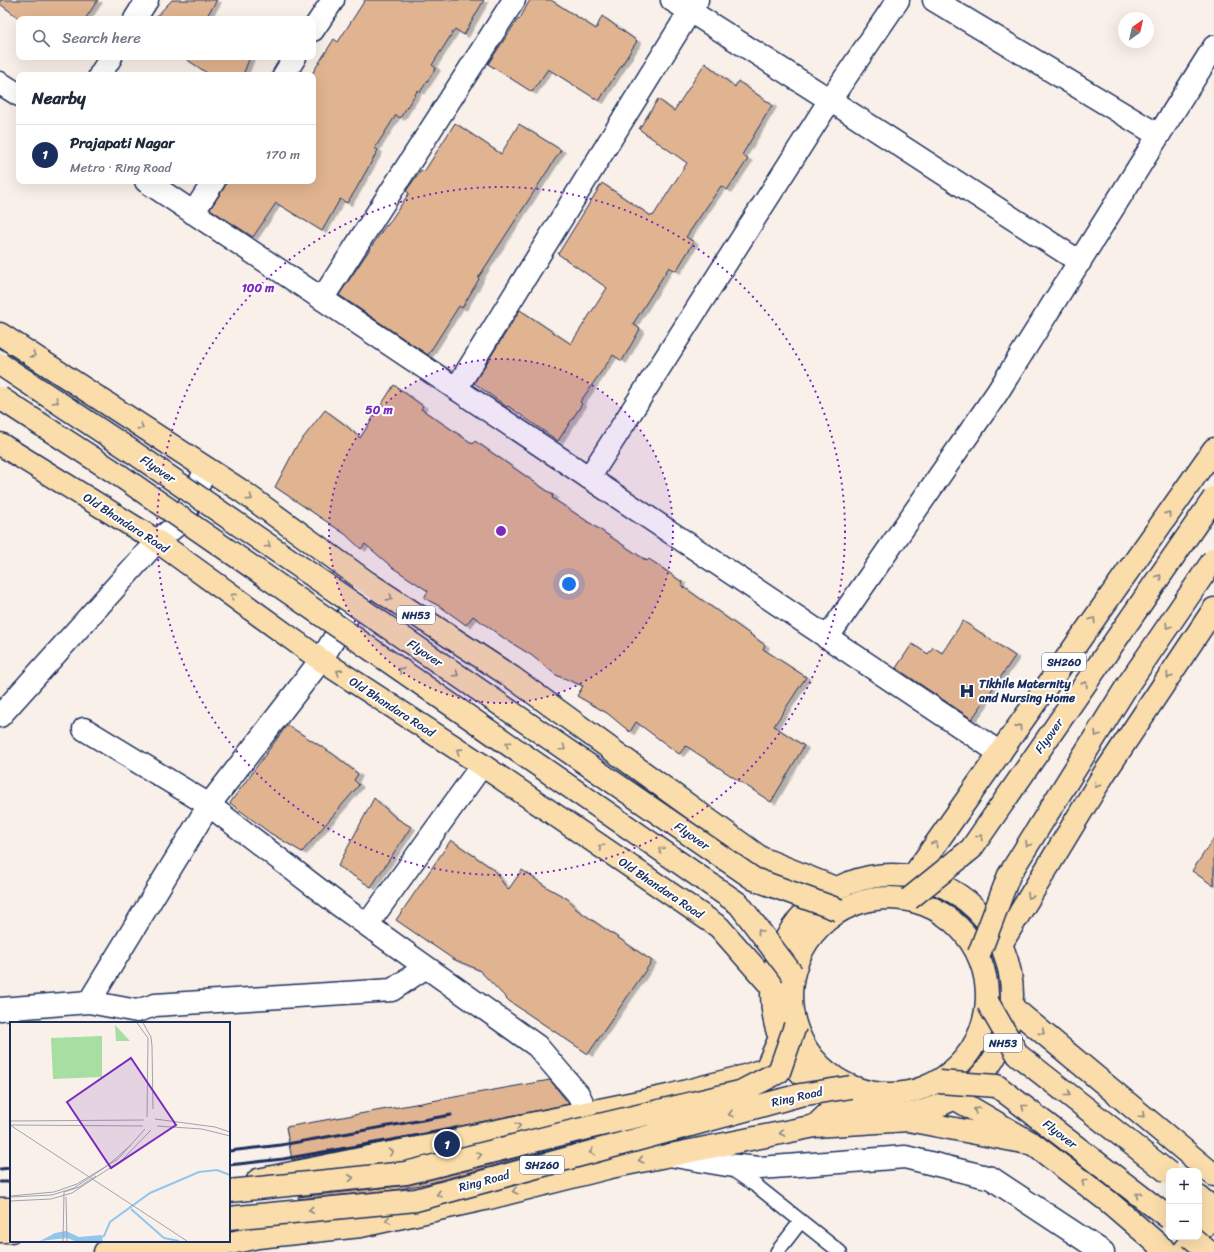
<!DOCTYPE html>
<html lang="en">
<head>
<meta charset="utf-8">
<style>
  :root { --surface:#fff; --page:#f2f2f3; --text:#1f2937; --muted:#747a83; --line:#e0e1e3; --accent:#1b2f5e }
  body { margin:0; font-family:Sriracha,sans-serif; background:var(--page); color:var(--text) }
  .controls { position:absolute; right:12px; bottom:12px; display:grid; overflow:hidden; border-radius:8px; box-shadow:0 4px 16px #0002 }
  .controls button { width:36px; height:36px; display:grid; place-items:center; padding:0; border:0; border-bottom:1px solid var(--line); background:var(--surface); color:var(--text); font:20px sans-serif }
  .compass { position:absolute; left:1118px; top:12px; width:36px; height:36px; border-radius:50%; background:var(--surface); box-shadow:0 4px 16px #0002; rotate:34deg }
  .you { position:absolute; left:569px; top:584px; width:14px; height:14px; margin:-10px; border:3px solid #fff; border-radius:50%; background:#1a73e8; box-shadow:0 0 0 6px #1a73e833 }
  .badge { display:grid; place-items:center; width:26px; height:26px; border-radius:50%; background:var(--accent); color:#fff; font-size:13px; font-weight:700 }
  .pin { position:absolute; translate:-50% -50%; border:2px solid #fff; box-shadow:0 1px 4px #0006 }
  .list { margin:0; padding:0; list-style:none }
  h2 { display:flex; justify-content:space-between; align-items:center; height:52px; margin:0; padding:0 16px; font-size:17px }
  h2 small { font-size:13px; font-weight:400; color:var(--muted) }
  .list li { display:grid; grid-template-columns:26px 1fr auto; gap:12px; align-items:center; box-sizing:border-box; height:60px; padding:0 16px; border-top:1px solid var(--line) }
  .list b { display:block; font-size:15px; white-space:nowrap }
  .list p { margin:0; font-size:13px; white-space:nowrap; color:var(--muted) }
  .list em { font-size:13px; font-style:normal; color:var(--muted) }
  .icon { flex:none; width:22px; height:22px; fill:none; stroke:currentColor; stroke-width:2; stroke-linecap:round; stroke-linejoin:round }
  .map { position:relative; flex:none; width:1214px; height:1252px; overflow:hidden }
  .search { position:absolute; background:var(--surface); box-shadow:0 4px 16px #0002; left:16px; top:16px; width:300px; height:44px; display:flex; align-items:center; gap:10px; box-sizing:border-box; padding:0 14px; border-radius:8px; color:var(--muted); font-size:15px }
  .panel { position:absolute; background:var(--surface); box-shadow:0 4px 16px #0002; left:16px; top:72px; width:300px; height:112px; border-radius:8px }
  .map>svg:first-child { display:block }
</style>
</head>
<body>
<div class="map">
<svg width="1214" height="1252" viewBox="0 0 1214 1252">
  <defs>
    <filter id="shadow"><feDropShadow dx="4.5" dy="2.5" stdDeviation="0" flood-color="#0004"/></filter>
  </defs>
  <rect width="100%" height="100%" fill="#f9f0e9"/>
  <filter id="ink" filterUnits="userSpaceOnUse"><feTurbulence type="fractalNoise" baseFrequency=".025" numOctaves="2"/><feDisplacementMap in="SourceGraphic" scale="8" xChannelSelector="R" yChannelSelector="G"/><feConvolveMatrix kernelMatrix="1 2 1 2 8 2 1 2 1" color-interpolation-filters="sRGB"/></filter>
  <g filter="url(#ink)">
    <path fill="#e0b490" stroke="#1b2f5e" filter="url(#shadow)" d="M0,0H98L85,19H20L0,4Z
      M172,0H217L205,19H154Z
      M365,0H484L464,35L455,29L432,65L436,68L420,92L418,90L400,118L396,115L375,148L378,150L355,191L347,203L340,199L322,231L276,203L253,237L210,209L224,188L227,181H313V72L334,39L338,42Z
      M530,0H551L596,29L602,16L637,41L599,101L548,69L532,92L488,64L518,19L519,20Z
      M183,57H250L243,75H210Z
      M705,63L735,87L738,81L772,105L742,155L748,159L727,190L721,186L686,237L694,242L676,271L669,267L633,324L640,329L622,361L613,355L580,402L582,404L558,441L508,406L507,407L474,383L520,310L571,344L572,342L607,288L558,254L602,183L651,216L652,215L653,216L687,163L639,129L658,99L674,111Z
      M455,123L501,154L519,124L561,150L478,278L479,279L462,308L459,306L428,355L339,295L386,225L387,226L409,193L406,191L421,170L424,172Z
      M394,385L423,406L421,409L473,444L475,441L553,495L552,498L647,561L649,559L682,582L681,585L765,645L763,649L806,677L774,726L804,746L771,802L686,746L679,754L636,722L630,732L607,713L577,696L583,686L556,675L531,655L505,639L473,616L466,625L441,607L424,598L428,591L393,568L365,544L361,549L345,534L275,487L296,447L325,410L344,424L360,438Z
      M963,621L1015,656L972,719L896,668L912,644L928,654L933,647L942,653Z
      M287,725L333,754L358,774L354,780L359,785L302,852L270,833L230,803Z
      M374,798L396,818L411,827L371,887L338,866Z
      M1214,838V886L1192,871Z
      M451,840L493,869L508,890L522,870L548,888L568,899L576,909L652,961L588,1054L509,1001L479,970L453,959L396,920Z
      M550,1080L569,1104L292,1160L286,1127Z
      M574,1144L430,1183L394,1190L299,1199L298,1197L409,1185Z"/>
    <g fill="none" stroke-linecap="round" stroke-linejoin="round">
      <g stroke="#1b2f5e" stroke-width="16">
        <path id="service" d="M730,1168L758,1187L840,1252
          M777,1252L801,1221"/>
      </g>
      <g stroke="#1b2f5e" stroke-width="25">
        <path id="minor" d="M672,0L690,11L697,0
          M934,0L1158,135
          M135,19L147,0
          M313,30L333,0
          M100,75L111,57
          M284,75L295,57
          M0,83L19,95
          M146,181L1000,753
          M193,213L214,181
          M322,299L514,0
          M456,389L690,11L830,100L1080,262
          M589,478L830,100L898,0
          M827,638L997,393L1214,47
          M0,716L157,541L182,521L206,469
          M84,729L209,805L339,905L537,1046L578,1094L587,1112
          M367,925L482,765
          M89,1002L137,1011L155,1005L392,990L426,967
          M0,1009L89,1002L209,805L321,660L368,583
          M669,1155L727,1165L760,1168L905,1157L991,1178L1103,1252"/>
      </g>
      <g stroke="#1b2f5e" stroke-width="25">
        <path id="primary" d="M0,334L243,492L368,583L513,678L761,858L835,888
          M0,444L157,541L321,660L482,765L719,927L771,986
          M772 995a120 120 0 1 1 240 0a120 120 0 1 1-240 0Z
          M815,1126L908,1120L1028,1143
          M258,1180L668,1096L745,1076L766,1069L780,1038
          M0,1209H11
          M0,1231H11
          M105,1252L208,1248L258,1237L361,1226L489,1198L611,1167L815,1126L839,1103"/>
      </g>
      <g stroke="#1b2f5e" stroke-width="25">
        <path id="trunk" d="M913,876L1214,449
          M791 996a98 98 0 1 1 196 0a98 98 0 1 1-196 0Z
          M1001,944L1104,774L1214,609
          M1012,1007L1214,1175
          M954,1098L1033,1144L1109,1202L1167,1252
          M1199,1197L1214,1209
          M1199,1232L1214,1213
          M1183,1252L1195,1237"/>
      </g>
      <use href="#service" stroke="#fff" stroke-width="13"/>
      <use href="#minor" stroke="#fff" stroke-width="22"/>
      <use href="#primary" stroke="#faddab" stroke-width="22"/>
      <use href="#trunk" stroke="#faddab" stroke-width="22"/>
      <path stroke="#1b2f5e" stroke-width="3" d="M229,1151L281,1145L451,1115
        M229,1165L283,1159L454,1129
        M0,1169L11,1168
        M0,1182H11"/>
      <g stroke="#1b2f5e" stroke-width="25" stroke-linecap="butt">
        <path id="primary-bridge" d="M229,1191L406,1173L557,1135L740,1092L779,1072L795,1026
          M229,1218L416,1200L800,1095L851,1087"/>
      </g>
      <g stroke="#1b2f5e" stroke-width="25" stroke-linecap="butt">
        <path id="trunk-bridge" d="M0,364L130,450L754,879L839,910
          M0,398L122,477L739,904L792,974
          M909,899L971,849L1214,498
          M979,954L1009,875L1127,686L1214,559
          M988,1003L1018,1055L1169,1173
          M939,1082L997,1086L1169,1218
          M1191,1237L1209,1252"/>
      </g>
      <use href="#primary-bridge" stroke="#faddab" stroke-width="22"/>
      <use href="#trunk-bridge" stroke="#faddab" stroke-width="22"/>
    </g>
    <defs><path id="oneway-chevron" d="M-2-3.5L2.5 0L-2 3.5" fill="none" stroke-width="1.6" stroke-linecap="round" stroke-linejoin="round"/></defs>
    <g stroke="#8a8684">
      <use href="#oneway-chevron" transform="translate(33 355) rotate(33)"/>
      <use href="#oneway-chevron" transform="translate(56 401) rotate(34)"/>
      <use href="#oneway-chevron" transform="translate(141 427) rotate(33)"/>
      <use href="#oneway-chevron" transform="translate(250 498) rotate(36)"/>
      <use href="#oneway-chevron" transform="translate(1168 514) rotate(-55)"/>
      <use href="#oneway-chevron" transform="translate(268 545) rotate(34)"/>
      <use href="#oneway-chevron" transform="translate(1159 577) rotate(-55)"/>
      <use href="#oneway-chevron" transform="translate(233 596) rotate(-144)"/>
      <use href="#oneway-chevron" transform="translate(390 598) rotate(33)"/>
      <use href="#oneway-chevron" transform="translate(1093 620) rotate(-55)"/>
      <use href="#oneway-chevron" transform="translate(1168 626) rotate(124)"/>
      <use href="#oneway-chevron" transform="translate(401 670) rotate(-145)"/>
      <use href="#oneway-chevron" transform="translate(339 672) rotate(-147)"/>
      <use href="#oneway-chevron" transform="translate(456 674) rotate(34)"/>
      <use href="#oneway-chevron" transform="translate(1169 676) rotate(124)"/>
      <use href="#oneway-chevron" transform="translate(1085 684) rotate(-55)"/>
      <use href="#oneway-chevron" transform="translate(1019 727) rotate(-55)"/>
      <use href="#oneway-chevron" transform="translate(1097 734) rotate(122)"/>
      <use href="#oneway-chevron" transform="translate(508 744) rotate(-145)"/>
      <use href="#oneway-chevron" transform="translate(563 748) rotate(35)"/>
      <use href="#oneway-chevron" transform="translate(459 751) rotate(-147)"/>
      <use href="#oneway-chevron" transform="translate(1097 785) rotate(121)"/>
      <use href="#oneway-chevron" transform="translate(980 837) rotate(-55)"/>
      <use href="#oneway-chevron" transform="translate(935 844) rotate(-55)"/>
      <use href="#oneway-chevron" transform="translate(1028 844) rotate(122)"/>
      <use href="#oneway-chevron" transform="translate(601 847) rotate(-146)"/>
      <use href="#oneway-chevron" transform="translate(661 850) rotate(-145)"/>
      <use href="#oneway-chevron" transform="translate(1030 896) rotate(121)"/>
      <use href="#oneway-chevron" transform="translate(760 932) rotate(-127)"/>
      <use href="#oneway-chevron" transform="translate(1042 1032) rotate(40)"/>
      <use href="#oneway-chevron" transform="translate(1068 1094) rotate(38)"/>
      <use href="#oneway-chevron" transform="translate(1024 1107) rotate(-142)"/>
      <use href="#oneway-chevron" transform="translate(976 1110) rotate(-150)"/>
      <use href="#oneway-chevron" transform="translate(731 1114) rotate(165)"/>
      <use href="#oneway-chevron" transform="translate(1142 1115) rotate(40)"/>
      <use href="#oneway-chevron" transform="translate(518 1126) rotate(-12)"/>
      <use href="#oneway-chevron" transform="translate(782 1133) rotate(169)"/>
      <use href="#oneway-chevron" transform="translate(391 1152) rotate(-12)"/>
      <use href="#oneway-chevron" transform="translate(592 1152) rotate(165)"/>
      <use href="#oneway-chevron" transform="translate(479 1155) rotate(-14)"/>
      <use href="#oneway-chevron" transform="translate(641 1160) rotate(168)"/>
      <use href="#oneway-chevron" transform="translate(351 1178) rotate(-6)"/>
      <use href="#oneway-chevron" transform="translate(1084 1182) rotate(-142)"/>
      <use href="#oneway-chevron" transform="translate(515 1191) rotate(166)"/>
      <use href="#oneway-chevron" transform="translate(439 1194) rotate(165)"/>
      <use href="#oneway-chevron" transform="translate(1138 1195) rotate(-142)"/>
      <use href="#oneway-chevron" transform="translate(311 1210) rotate(174)"/>
      <use href="#oneway-chevron" transform="translate(388 1220) rotate(167)"/>
    </g>
  </g>
  <circle cx="501" cy="531" r="172" fill="#7b2cbf" fill-opacity=".12"/>
  <g fill="none" stroke="#7b2cbf" stroke-width="2" stroke-dasharray="2 4">
    <circle cx="501" cy="531" r="172"/>
    <circle cx="501" cy="531" r="344"/>
  </g>
  <defs>
    <g id="hospital-bare" transform="scale(1.2)"><path d="M-5-5h3v3.5h4V-5h3V5h-3V1.5h-4V5h-3Z" fill="#1b2f5e" stroke="#fff" stroke-width="2.5" paint-order="stroke"/></g>
  </defs>
  <g fill-rule="evenodd">
    <use href="#hospital-bare" x="967" y="691"/>
  </g>
  <g text-anchor="middle" dominant-baseline="central" stroke-width="4" stroke-linejoin="round" paint-order="stroke">
    <g fill="#fff" stroke="#5f6d8e" stroke-width="1">
      <rect x="397" y="606" width="38" height="18" rx="3"/>
      <rect x="1042" y="653" width="44" height="18" rx="3"/>
      <rect x="984" y="1034" width="38" height="18" rx="3"/>
      <rect x="520" y="1156" width="44" height="18" rx="3"/>
    </g>
    <g font-size="11" font-weight="bold" fill="#1b2f5e">
      <text x="416" y="615">NH53</text>
      <text x="1064" y="662">SH260</text>
      <text x="1003" y="1043">NH53</text>
      <text x="542" y="1165">SH260</text>
    </g>
    <g font-size="12" fill="#1b2f5e" stroke="#fff">
      <text transform="translate(158 469) rotate(34)">Flyover</text>
      <text transform="translate(126 523) rotate(33)">Old Bhandara Road</text>
      <text transform="translate(425 653) rotate(34)">Flyover</text>
      <text transform="translate(392 707) rotate(33)">Old Bhandara Road</text>
      <text transform="translate(1049 736) rotate(-55)">Flyover</text>
      <text transform="translate(692 836) rotate(35)">Flyover</text>
      <text transform="translate(661 888) rotate(34)">Old Bhandara Road</text>
      <text transform="translate(797 1097) rotate(-13)">Ring Road</text>
      <text transform="translate(1060 1134) rotate(38)">Flyover</text>
      <text transform="translate(484 1181) rotate(-15)">Ring Road</text>
    </g>
    <g font-size="12" font-weight="bold" fill="#1b2f5e" stroke="#fff" text-anchor="start">
      <text x="979" y="684">Tikhile Maternity<tspan x="979" dy="14">and Nursing Home</tspan></text>
    </g>
  </g>
  <g transform="translate(10 1022)">
    <rect width="220" height="220" fill="#f9f0e9"/>
    <path d="M105,3L120,19H106ZM92,14V55L43,57L41,16Z" fill="#a7dea1"/>
    <path d="M56,209L69,215L91,213L93,219H65L57,216L30,219L45,211Z" fill="#91c6ef"/>
    <path fill="none" stroke="#91c6ef" stroke-width="2" d="M121,187L154,216L169,219M89,216L94,214L100,200L140,171L189,150L207,148L220,153"/>
    <path fill="none" stroke="#a0a3b1" stroke-width="1" d="M127,1L138,16L137,95M133,1L141,15L142,24L143,87M145,97L205,105L220,110M0,99L134,98M0,103L133,104M0,103L177,219M147,104L192,107L220,114M0,174L44,170L67,162L108,137L135,107M0,175L42,173L64,166L97,144L121,123M56,175L57,219M0,179L41,177L62,171L112,138L141,108M53,219L54,170L69,165L86,154"/>
    <path fill="#7b2cbf" fill-opacity="0.15" stroke="#7b2cbf" stroke-width="2" d="M121,36L166,103L101,146L57,80Z"/>
    <rect width="220" height="220" fill="none" stroke="#1b2f5e" stroke-width="2"/>
  </g>
  <circle cx="501" cy="531" r="6" fill="#7b2cbf" stroke="#fff" stroke-width="2"/>
  <g font-size="12" text-anchor="middle" font-weight="bold" fill="#7b2cbf" stroke="#fff" stroke-width="4" stroke-linejoin="round" paint-order="stroke">
    <text x="258" y="292">100 m</text>
    <text x="379" y="414">50 m</text>
  </g>
</svg>
<div class="controls">
<button>+</button>
<button>−</button>
</div>
<svg class="compass" viewBox="-18 -18 36 36"><path d="M0-13l5 13h-10z" fill="#e53935"/><path d="M0 13l5-13h-10z" fill="#747a83"/></svg>
<div class="you"></div>
<div class="pin badge" style="left:447px;top:1144px">1</div>
<div class="search"><svg class="icon" aria-label="search" viewBox="0 0 24 24"><circle cx="10" cy="10" r="6"/><path d="M15 15l6 6"/></svg>Search here</div>
<section class="panel">
<h2>Nearby<small></small></h2>
<ul class="list">
<li><span class="badge">1</span><div><b>Prajapati Nagar</b><p>Metro · Ring Road</p></div><em>170 m</em></li>
</ul>
</section>
</div>
</body>
</html>
